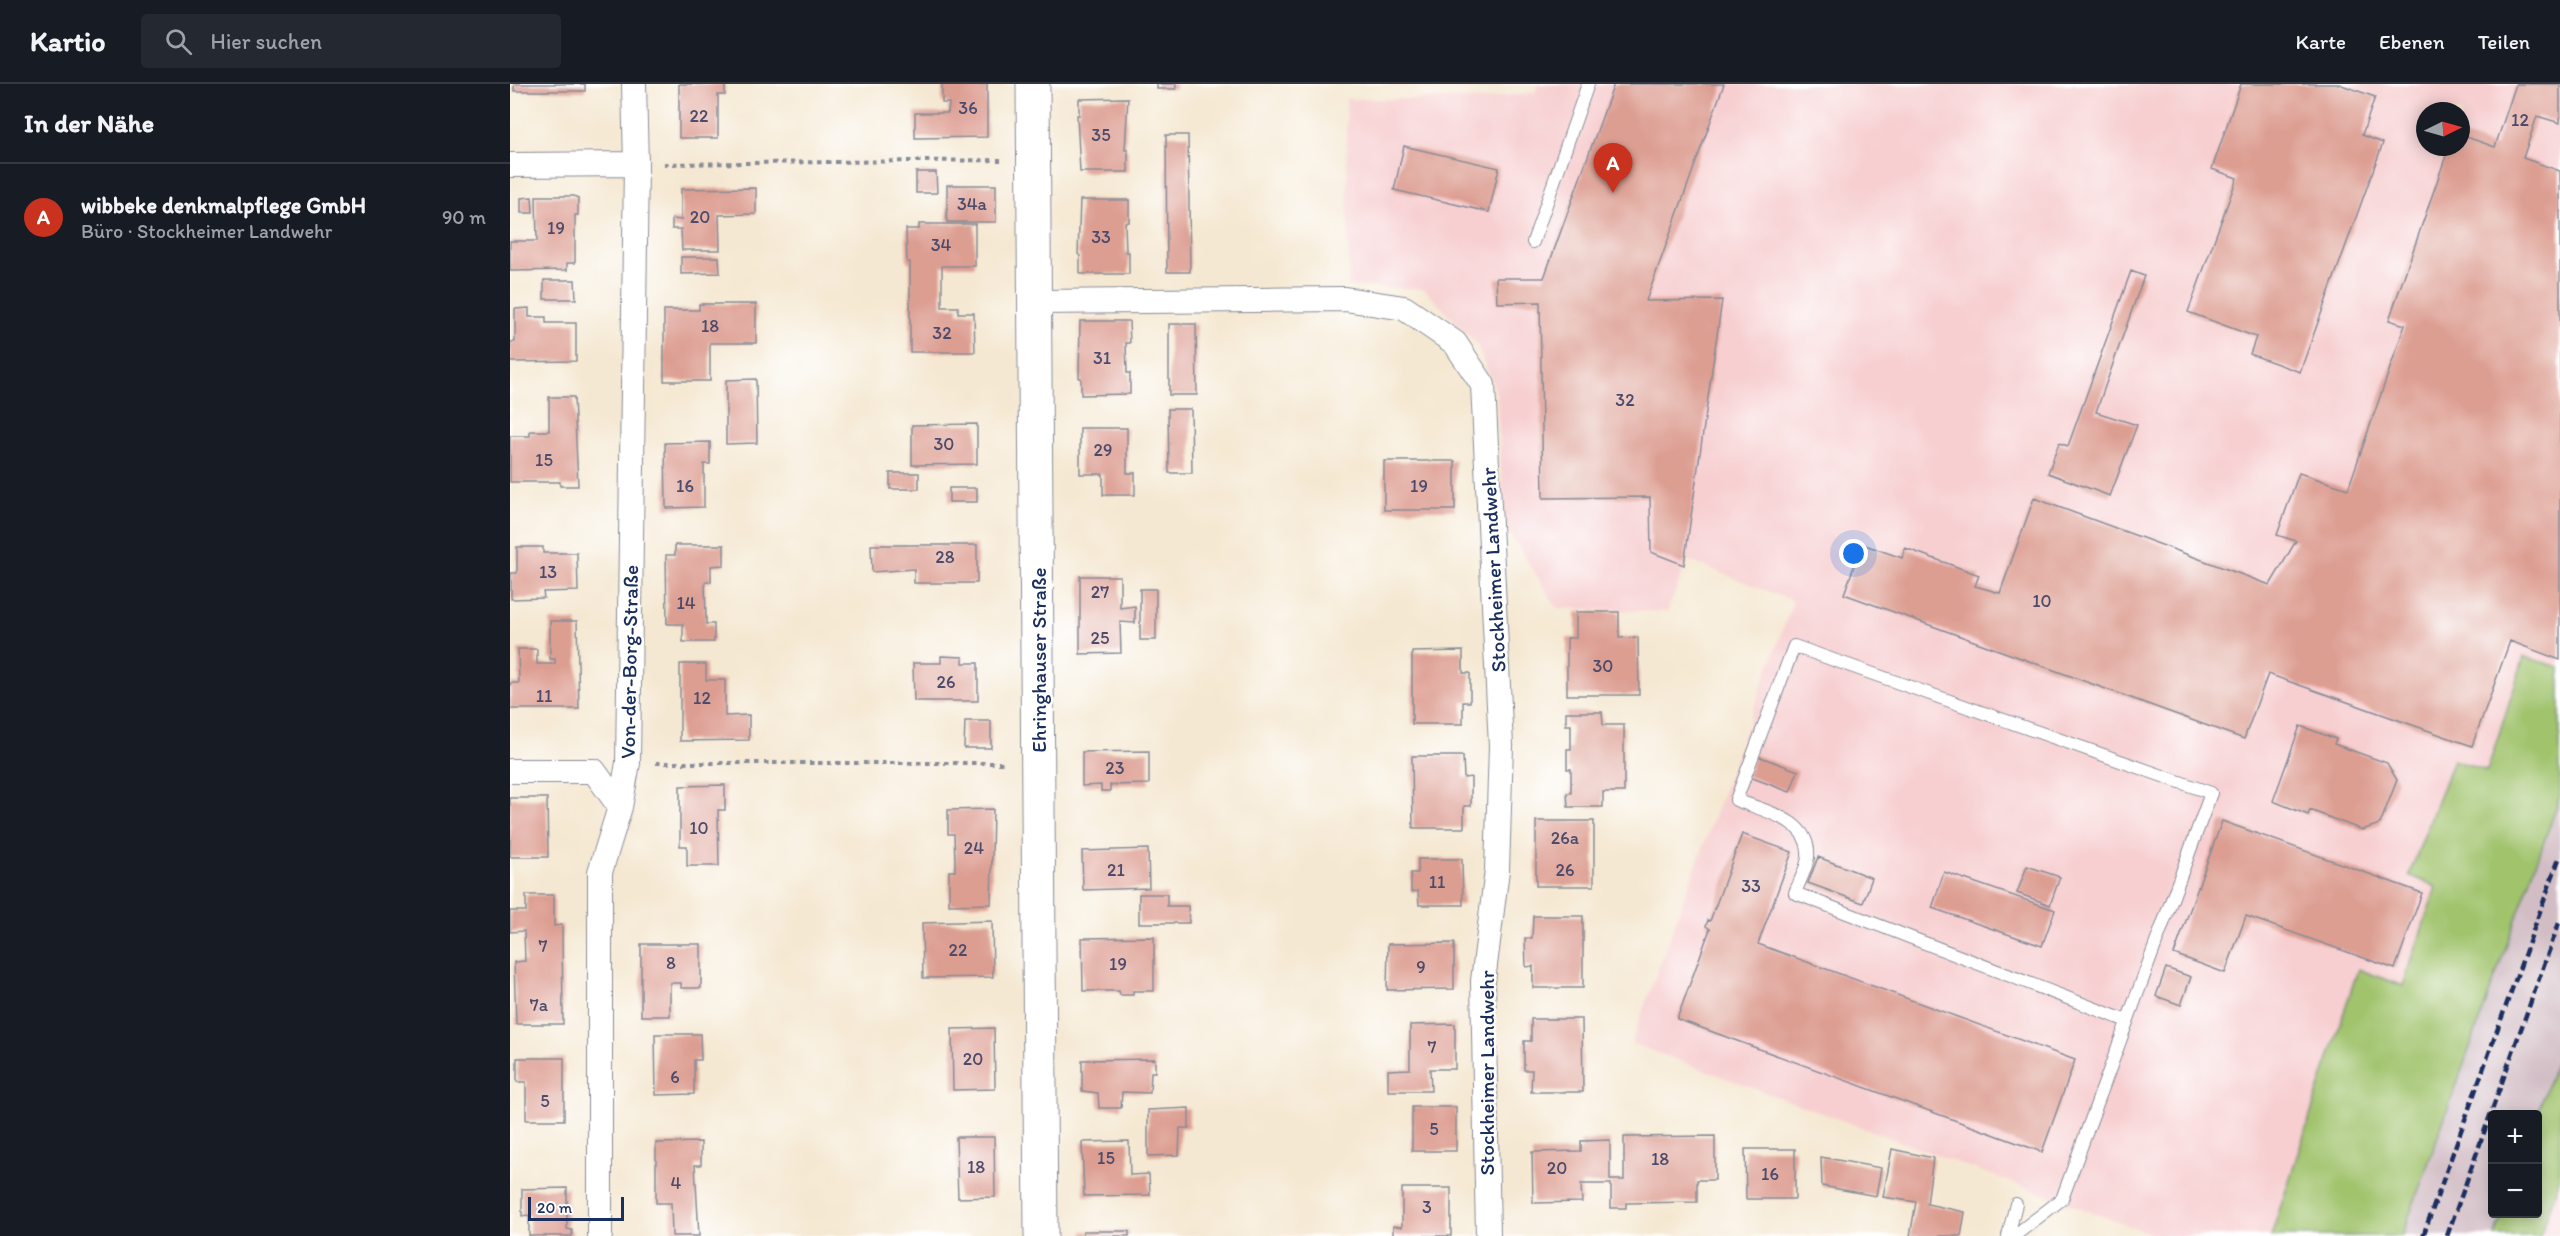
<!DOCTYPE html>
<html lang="de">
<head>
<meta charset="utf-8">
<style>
  :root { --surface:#171b24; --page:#242831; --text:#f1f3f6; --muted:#9ea1a6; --line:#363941; --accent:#c8321e }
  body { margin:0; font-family:Itim,sans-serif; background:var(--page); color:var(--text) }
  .controls { position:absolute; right:18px; bottom:18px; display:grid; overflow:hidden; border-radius:6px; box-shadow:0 3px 15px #0003 }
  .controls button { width:54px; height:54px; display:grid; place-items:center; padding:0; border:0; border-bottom:2px solid var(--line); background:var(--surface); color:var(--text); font:30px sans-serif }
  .compass { position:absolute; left:1906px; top:18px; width:54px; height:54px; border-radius:50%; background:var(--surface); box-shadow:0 3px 15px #0003; rotate:85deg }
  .scale { position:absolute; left:18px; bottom:15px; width:96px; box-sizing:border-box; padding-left:6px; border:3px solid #1b2f5e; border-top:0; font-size:16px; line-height:21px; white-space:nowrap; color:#1b2f5e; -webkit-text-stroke:4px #fff; paint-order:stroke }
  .you { position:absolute; left:1344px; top:470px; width:21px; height:21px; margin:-15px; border:4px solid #fff; border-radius:50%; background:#1a73e8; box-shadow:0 0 0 9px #1a73e833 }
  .badge { display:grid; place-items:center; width:39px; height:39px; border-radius:50%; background:var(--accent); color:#fff; font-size:20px; font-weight:700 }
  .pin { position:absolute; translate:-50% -50px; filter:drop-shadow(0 2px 3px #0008) }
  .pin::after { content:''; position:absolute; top:32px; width:21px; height:18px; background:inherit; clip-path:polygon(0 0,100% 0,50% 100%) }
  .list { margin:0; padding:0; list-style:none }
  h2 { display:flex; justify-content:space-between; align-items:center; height:78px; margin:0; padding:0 24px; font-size:26px }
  h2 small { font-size:20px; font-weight:400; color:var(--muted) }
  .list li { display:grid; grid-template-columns:39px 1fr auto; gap:18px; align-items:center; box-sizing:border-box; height:108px; padding:0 24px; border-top:2px solid var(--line) }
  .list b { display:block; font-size:22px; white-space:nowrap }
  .list p { margin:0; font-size:20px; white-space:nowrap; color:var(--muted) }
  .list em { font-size:20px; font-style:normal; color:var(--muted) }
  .icon { flex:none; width:33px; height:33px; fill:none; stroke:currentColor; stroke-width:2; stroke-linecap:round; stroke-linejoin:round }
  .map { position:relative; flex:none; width:2050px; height:1152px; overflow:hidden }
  header { display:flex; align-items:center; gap:36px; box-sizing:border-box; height:84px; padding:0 30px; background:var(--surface); border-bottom:2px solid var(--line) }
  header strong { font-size:28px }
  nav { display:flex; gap:33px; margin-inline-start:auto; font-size:21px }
  .search { width:420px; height:54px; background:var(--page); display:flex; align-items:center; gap:15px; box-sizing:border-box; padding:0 21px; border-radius:6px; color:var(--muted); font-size:22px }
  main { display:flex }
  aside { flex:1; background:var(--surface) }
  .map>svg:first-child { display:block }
</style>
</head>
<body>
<header>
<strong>Kartio</strong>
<div class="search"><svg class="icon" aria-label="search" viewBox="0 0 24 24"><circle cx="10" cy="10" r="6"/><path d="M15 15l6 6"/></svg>Hier suchen</div>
<nav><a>Karte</a><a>Ebenen</a><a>Teilen</a></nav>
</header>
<main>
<aside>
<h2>In der Nähe<small></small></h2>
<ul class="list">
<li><span class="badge">A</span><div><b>wibbeke denkmalpflege GmbH</b><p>Büro · Stockheimer Landwehr</p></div><em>90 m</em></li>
</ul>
</aside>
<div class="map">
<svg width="2050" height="1152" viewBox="0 0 2050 1152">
  <rect width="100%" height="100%" fill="#fff"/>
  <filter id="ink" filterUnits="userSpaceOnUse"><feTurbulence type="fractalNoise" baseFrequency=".0167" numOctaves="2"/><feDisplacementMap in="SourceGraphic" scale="12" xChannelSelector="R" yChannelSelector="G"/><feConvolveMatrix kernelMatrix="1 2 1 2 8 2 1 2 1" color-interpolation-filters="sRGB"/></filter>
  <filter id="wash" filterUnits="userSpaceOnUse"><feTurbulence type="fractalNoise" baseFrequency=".008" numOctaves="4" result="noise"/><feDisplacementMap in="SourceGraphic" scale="24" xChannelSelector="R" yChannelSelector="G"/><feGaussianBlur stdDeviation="1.35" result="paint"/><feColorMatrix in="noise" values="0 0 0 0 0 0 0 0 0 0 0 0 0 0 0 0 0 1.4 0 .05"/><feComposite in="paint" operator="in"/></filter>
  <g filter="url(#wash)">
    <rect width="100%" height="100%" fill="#f5e8d2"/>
    <path fill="#f7cfd0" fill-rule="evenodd" d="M1028,0H2050V583L2014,573L1977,687L1943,677L1899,791L1926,802L1893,902L1848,885L1761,1152H1647L1121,959L1283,517L1178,476L1157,528L1047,524L994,440L987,311L967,261L914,205L839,202L836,15H977L1025,8ZM1915,27H1951V63H1915Z
      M2050,1094V1152H2030Z"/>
    <path fill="#d2bdc5" d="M2050,713V965L2027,1030H1982V1130H1993L1985,1152H1892Z"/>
    <path fill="#a0c36c" stroke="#5e7965" stroke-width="1.5" d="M2014,573L2050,583V713L1892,1152H1761L1848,885L1893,902L1926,803L1899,791L1943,676L1977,687Z
      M2050,965V1094L2030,1152H1985L1993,1130H2028L2027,1030Z"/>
    <g id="blocks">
      <path fill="#dd9e92" d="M4,0H75V7H4Z
        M169,0H215V11H208V54H169Z
        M432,0H477V53L405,54V29H438L439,19H432Z
        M647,0H666V5H647Z
        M1104,0H1214L1136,217L1212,216L1174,481L1141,468L1140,413L1033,414L1030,218L987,219L986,194H1034Z
        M1731,0H1829L1865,13L1852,51L1873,59L1790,288L1740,270L1746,253L1678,228L1727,94L1702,85Z
        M2006,0H2050V39L2027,32L2013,74L2050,87V576L2000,557L1962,662L1758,590L1734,655L1334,510L1352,460L1392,474L1395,464L1469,491L1465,502L1490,509L1524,414L1760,501L1786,457L1767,451L1789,389L1838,405L1895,241L1879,236L1939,63H1951V51L1985,63Z
        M618,14L615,66H618V88H570L567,31H569V15Z
        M656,51H678L680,188H657Z
        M894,62L989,84L979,128L884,106Z
        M406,88H426L427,109H406Z
        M437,101H486V138H437Z
        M246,104V130L209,131L210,166H172L171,145H162V135L171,136V105Z
        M26,112H64L68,114V131H65V179H57V186L0,187V157H27Z
        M22,113L23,129H11V114Z
        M570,116H619V138H615L616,168H619V190H570V172L568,170Z
        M409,140H465V182H432V223H448V229H464L465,268H400V178H397L396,145H409Z
        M171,173H209L210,189L171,190Z
        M1621,187L1634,192L1586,328L1627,341L1600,412L1538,389L1549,359L1558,362Z
        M34,196H65L66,215H34Z
        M189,220H246V259H200V297H154V226H189Z
        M19,224V233H36V239H66V277L0,278V258H5V225Z
        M570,237H619L620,259H616L617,289H620V310L571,311V294H569Z
        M659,240H686L687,311H659Z
        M246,295L247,359L216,360V296Z
        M39,313H64L68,402H50V398H0V352H20V347H39Z
        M658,325H681L682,389H659Z
        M467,340V380L402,381V341Z
        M570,344H617V389H625V411H593V390H570Z
        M200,358V380H194V423L156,424L155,359Z
        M874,377H945V426H874Z
        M380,389H409V405H380Z
        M439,404H467V418H439Z
        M165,461H214V481L201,482V498H195L196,540H204V558H173V540H157L156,471H165Z
        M361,461H467V499H404V485L362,488Z
        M7,463H33V469H67L68,507L33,508L34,514L1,515V489H7Z
        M570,492H610V524L625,522V539L610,538L611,569L570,570Z
        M630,505H646V556H630Z
        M1066,528H1109V554L1128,553L1129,611H1057V554H1066Z
        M40,537H67L69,625H0V599H9L8,565H27V580H45V575H40Z
        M953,567V589H960V618H953V640H902V568Z
        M431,572L453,573V579H468V617H404L403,579H431Z
        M170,580H196V596H215V632L239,631V656L170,657Z
        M1056,628H1092L1093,641H1114V708H1093V723H1058L1057,709H1061V685H1057V665H1061V641H1056Z
        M455,637H481V664H454Z
        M1790,642L1826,655L1824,660L1877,679L1887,696L1870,740L1852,746L1800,726L1798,731L1763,717Z
        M639,667V700L600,701V707H591V701L572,702V668Z
        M1245,671L1288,687L1280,708L1237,692Z
        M902,672H953L954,694L961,693V722H954V744H903Z
        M215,701V726H208L209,782H177V762H170V702Z
        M0,714H37L38,773H0Z
        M483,725L481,820L439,821V787H445V778L444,750H438V726Z
        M1026,737H1084V802H1026Z
        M1712,737L1912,809L1885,885L1736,832L1715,889L1664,870Z
        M1232,750L1282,768L1248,860L1565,976L1532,1068L1167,935L1200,845L1196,842L1198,836L1200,837Z
        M638,765L639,804L573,806L572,767Z
        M1308,773L1362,794L1353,819L1298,799Z
        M908,775H952L953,821H909L908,807L901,808V789H908Z
        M1517,782L1550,793L1540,821L1507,809Z
        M1434,788L1545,826L1532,862L1422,824Z
        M629,810H657V822H678L679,839H629Z
        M16,811H44V842L52,841L53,940H6L4,878L15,877L14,847L0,848V827H16Z
        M1023,832H1073V904H1023V882L1016,883L1015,854H1022Z
        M482,837L483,893L413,894L412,839Z
        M644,853V907H623V911H610L609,907H573L572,854Z
        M944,859V905L877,906L878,860Z
        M131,860H191V904H171V899H160V932H131Z
        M1656,884L1681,893L1671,921L1646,912Z
        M1021,935H1072L1073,1008H1021L1022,986H1014V957H1021Z
        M945,940V985H920L921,1007H878V986L900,985V941Z
        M484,944L485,1005L443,1006L442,945Z
        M145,950H190L191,976H184V1010L146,1011Z
        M7,974H54V1036H16V998H7Z
        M645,975V988H641L640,1009L612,1008L611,1024H589L588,1009L572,1007V976Z
        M902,1023H946V1067H902Z
        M679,1024V1044H670L669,1071L638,1072V1026Z
        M1205,1052V1096H1187V1118L1116,1119V1124H1101V1100H1071L1072,1118L1023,1119L1022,1068L1071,1067V1057L1100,1056V1096H1114V1053Z
        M446,1053H484L485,1113L448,1114Z
        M619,1057L620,1091L639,1090L640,1111L574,1112L572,1058Z
        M191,1058V1081H185L189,1152H162L161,1119H146V1059Z
        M1235,1065H1285V1115H1236Z
        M1382,1065L1423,1074L1417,1120L1455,1128L1451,1152H1400L1406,1118L1373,1113Z
        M1311,1073L1371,1084L1366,1112L1312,1102Z
        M57,1104V1145L62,1146V1152H19V1131L12,1132V1105Z
        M892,1104H941V1152H883V1142L892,1143Z
        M573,1147H619V1152H573Z"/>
    </g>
  </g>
  <g filter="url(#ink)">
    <use href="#blocks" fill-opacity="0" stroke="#888c98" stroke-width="1.5"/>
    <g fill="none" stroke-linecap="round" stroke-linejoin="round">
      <g stroke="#888c98" stroke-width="14">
        <path id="lane" d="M1023,158L1078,0
          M1498,1152L1506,1120
          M1504,1152L1552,1115L1701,709L1284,562L1226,716C1253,727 1301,735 1298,773C1297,784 1289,798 1285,809L1617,937"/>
      </g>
      <g stroke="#888c98" stroke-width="26">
        <path id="street" d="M0,81L126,80
          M526,218L835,215L894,224L945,259L973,301L991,662L987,786L973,897L978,1152
          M0,687H84L110,723
          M90,1152V788L110,723L118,679L126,80L124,0"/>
      </g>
      <g stroke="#888c98" stroke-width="35">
        <path id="secondary" d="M523,0L531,1152"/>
      </g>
      <path stroke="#888c98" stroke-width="4" stroke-dasharray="4.5 4.5" stroke-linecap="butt" d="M154,80L491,76
        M146,679H495"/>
      <use href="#lane" stroke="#fff" stroke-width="12"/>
      <use href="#street" stroke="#fff" stroke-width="24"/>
      <use href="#secondary" stroke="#fff" stroke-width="33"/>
      <path stroke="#1b2f5e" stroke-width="4.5" stroke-dasharray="9 4.5" stroke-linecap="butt" d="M1913,1152L2050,772
        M1937,1152L2050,836"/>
    </g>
  </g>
  <g text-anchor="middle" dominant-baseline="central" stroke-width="5" stroke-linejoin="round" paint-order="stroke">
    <g font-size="18" fill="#4c4b6b">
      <text x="458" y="24">36</text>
      <text x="189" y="32">22</text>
      <text x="2010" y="36">12</text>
      <text x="591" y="51">35</text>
      <text x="462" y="120">34a</text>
      <text x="190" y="133">20</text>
      <text x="46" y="144">19</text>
      <text x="591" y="153">33</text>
      <text x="431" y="161">34</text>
      <text x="200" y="242">18</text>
      <text x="432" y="249">32</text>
      <text x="592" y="274">31</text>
      <text x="1115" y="316">32</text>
      <text x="434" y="360">30</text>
      <text x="593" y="366">29</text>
      <text x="34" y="376">15</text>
      <text x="175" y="402">16</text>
      <text x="909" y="402">19</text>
      <text x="435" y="473">28</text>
      <text x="38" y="488">13</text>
      <text x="590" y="508">27</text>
      <text x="1532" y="517">10</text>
      <text x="176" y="519">14</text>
      <text x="590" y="554">25</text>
      <text x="1093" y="582">30</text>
      <text x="436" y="598">26</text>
      <text x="34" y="612">11</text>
      <text x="192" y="614">12</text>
      <text x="605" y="684">23</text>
      <text x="189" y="744">10</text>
      <text x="1055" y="754">26a</text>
      <text x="464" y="764">24</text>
      <text x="606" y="786">21</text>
      <text x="1055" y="786">26</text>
      <text x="927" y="798">11</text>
      <text x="1241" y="802">33</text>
      <text x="33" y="862">7</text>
      <text x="448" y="866">22</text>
      <text x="161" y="879">8</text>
      <text x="608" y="880">19</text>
      <text x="911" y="883">9</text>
      <text x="29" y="921">7a</text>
      <text x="922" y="963">7</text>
      <text x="463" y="975">20</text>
      <text x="165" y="993">6</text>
      <text x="35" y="1017">5</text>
      <text x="924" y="1045">5</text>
      <text x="596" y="1074">15</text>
      <text x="1150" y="1075">18</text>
      <text x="466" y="1083">18</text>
      <text x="1047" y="1084">20</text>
      <text x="1260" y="1090">16</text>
      <text x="166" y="1099">4</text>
      <text x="917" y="1123">3</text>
    </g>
    <g font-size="21" fill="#1b2f5e" stroke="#fff">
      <text transform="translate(983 486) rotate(-93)">Stockheimer Landwehr</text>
      <text transform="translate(528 576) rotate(-90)">Ehringhauser Straße</text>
      <text transform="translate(119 578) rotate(-89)">Von-der-Borg-Straße</text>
      <text transform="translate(976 989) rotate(-90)">Stockheimer Landwehr</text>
    </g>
  </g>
</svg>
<div class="controls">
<button>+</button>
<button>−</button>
</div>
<svg class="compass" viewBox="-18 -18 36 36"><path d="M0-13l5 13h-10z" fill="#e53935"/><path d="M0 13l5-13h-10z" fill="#9ea1a6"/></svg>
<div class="scale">20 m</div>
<div class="you"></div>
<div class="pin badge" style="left:1103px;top:109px">A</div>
</div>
</main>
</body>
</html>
